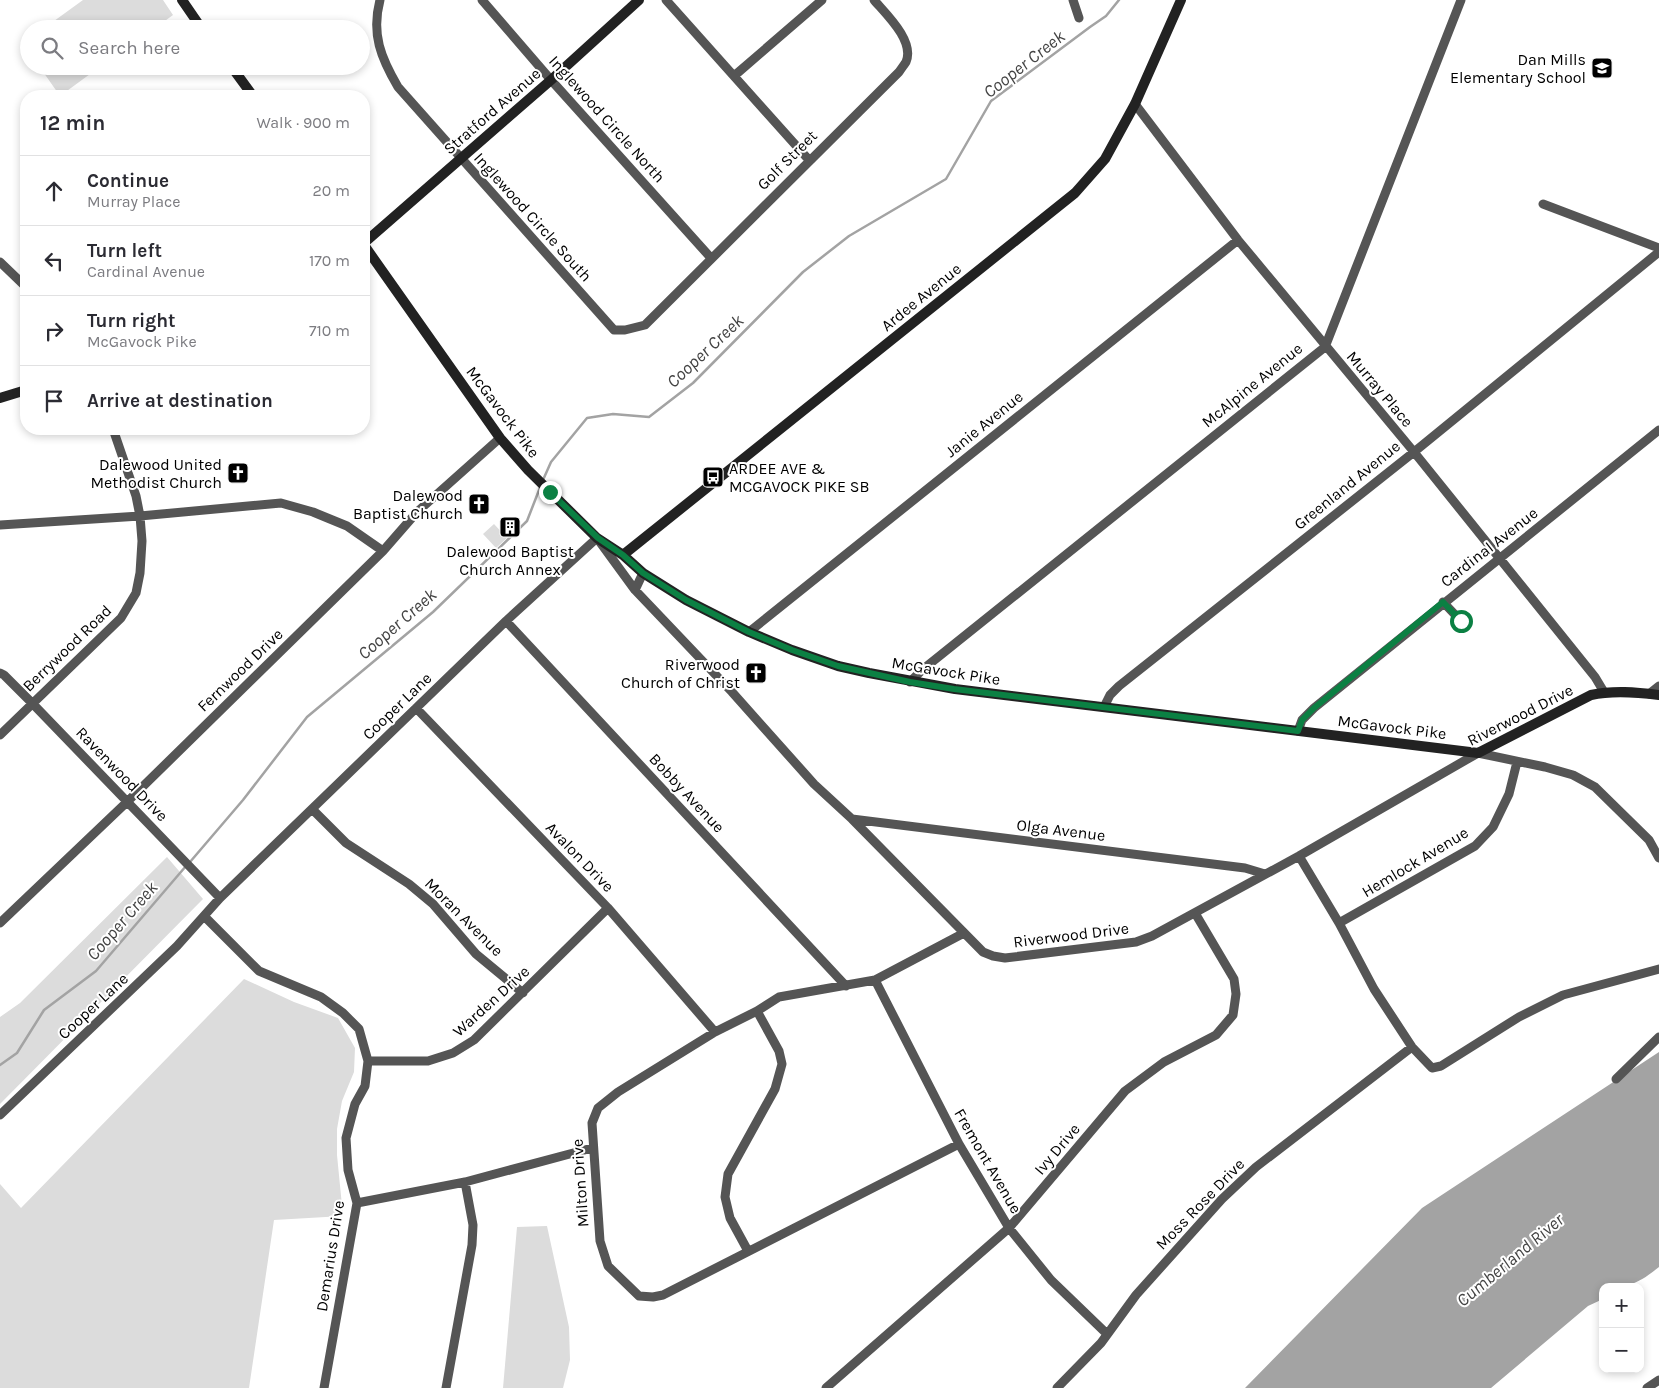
<!DOCTYPE html>
<html lang="en">
<head>
<meta charset="utf-8">
<style>
  :root { --surface:#fff; --page:#f7f7f7; --text:#2b2b33; --muted:#7c7c81; --line:#e1e1e2 }
  body { margin:0; font-family:Karla,sans-serif; background:var(--page); color:var(--text) }
  .controls { position:absolute; right:15px; bottom:15px; display:grid; overflow:hidden; border-radius:10px; box-shadow:0 2px 8px #0003 }
  .controls button { width:45px; height:45px; display:grid; place-items:center; padding:0; border:0; border-bottom:1px solid var(--line); background:var(--surface); color:var(--text); font:25px sans-serif }
  .stop { position:absolute; width:15px; height:15px; margin:-11px; border:4px solid #0b8043; border-radius:50%; background:#fff }
  .stop.end { background:#0b8043; border-color:#fff; box-shadow:0 1px 5px #0008 }
  .list { margin:0; padding:0; list-style:none }
  h2 { display:flex; justify-content:space-between; align-items:center; height:65px; margin:0; padding:0 20px; font-size:21px }
  h2 small { font-size:16px; font-weight:400; color:var(--muted) }
  .list li { display:grid; grid-template-columns:32px 1fr auto; gap:15px; align-items:center; box-sizing:border-box; height:70px; padding:0 20px; border-top:1px solid var(--line) }
  .list b { display:block; font-size:19px; white-space:nowrap }
  .list p { margin:0; font-size:16px; white-space:nowrap; color:var(--muted) }
  .list em { font-size:16px; font-style:normal; color:var(--muted) }
  .icon { flex:none; width:28px; height:28px; fill:none; stroke:currentColor; stroke-width:2; stroke-linecap:round; stroke-linejoin:round }
  .map { position:relative; flex:none; width:1659px; height:1388px; overflow:hidden }
  .search { position:absolute; background:var(--surface); box-shadow:0 2px 8px #0003; left:20px; top:20px; width:350px; height:55px; display:flex; align-items:center; gap:12px; box-sizing:border-box; padding:0 18px; border-radius:28px; color:var(--muted); font-size:19px }
  .panel { position:absolute; background:var(--surface); box-shadow:0 2px 8px #0003; left:20px; top:90px; width:350px; height:345px; border-radius:20px }
  .map>svg:first-child { display:block }
</style>
</head>
<body>
<div class="map">
<svg width="1659" height="1388" viewBox="0 0 1659 1388">
  <rect width="100%" height="100%" fill="#fff"/>
  <path fill="#dcdcdc" d="M83,0H163L173,15L154,29H43Z
    M39,66H101L60,96Z
    M494,524L507,538L496,548L483,534Z
    M167,857L203,899L0,1104V1017L20,1003Z
    M244,979L294,1002L338,1018L355,1048L354,1072L342,1101L337,1129V1155L343,1216L274,1220L249,1388H0V1184L21,1208Z
    M547,1226L569,1327L570,1360L563,1388H503L517,1227Z"/>
  <path fill="#a3a3a3" d="M1659,1052V1267C1638,1284 1629,1287 1603,1287V1299L1588,1306L1491,1388H1245L1422,1208Z"/>
  <g fill="none" stroke-linecap="round" stroke-linejoin="round">
    <path stroke="#a3a3a3" stroke-width="2.5" d="M543,480L551,462L587,418L613,414L649,417L693,383L803,272L849,236L946,179L991,101L1090,27L1106,16L1119,0
      M190,862L243,800L307,717L433,612L527,521L541,485
      M0,1065L17,1053L44,1010L96,971L186,866"/>
    <path stroke="#555" stroke-width="9" d="M380,0C371,34 381,58 398,87L614,330H625L645,325L899,72C901,69 904,65 906,62C915,41 886,14 874,0
      M482,0L551,80L711,258
      M666,0L809,160
      M1073,0L1079,18
      M734,76L822,0
      M1135,104L1238,240L1414,452L1595,677L1604,692
      M1543,204L1659,248
      M0,262L26,287
      M0,525L140,516L281,503L313,512L347,526L383,551
      M635,590L643,573
      M1443,602L1461,621
      M506,621L846,986
      M749,632L1238,240
      M0,673L4,675L32,703L220,898
      M910,682L922,670L1325,347L1461,0
      M1649,694L1659,686
      M1104,707L1110,695L1119,686L1414,452L1659,252
      M416,708L608,908L715,1032
      M1298,731L1302,720L1314,708L1659,430
      M0,735L121,618L136,593L140,573L142,541L140,516L136,496L113,429
      M312,809L346,843L409,884L433,904L476,954L523,993
      M852,819L1245,868L1265,874
      M1299,856L1339,923L1374,989L1412,1047L1432,1068L1441,1066L1519,1017L1563,995L1659,969
      M204,916L259,971L321,997L343,1013L359,1029L368,1061L365,1086L355,1104L346,1138L348,1170L357,1203L324,1388
      M0,923L128,801L383,551L417,512L500,438
      M1339,923L1475,846L1493,827L1509,794L1517,762
      M875,980L959,1144L1009,1228L1051,1280L1107,1334
      M368,1061H428L453,1053L474,1040L608,908
      M1616,1079L1659,1037
      M0,1115L177,946L220,898L506,621L597,538L635,590L732,692L814,784L852,819L983,952L993,956L1005,958L1136,942L1152,936L1299,856L1478,753L1545,767L1573,775L1595,787L1649,840L1659,858
      M959,1144L663,1295L653,1297L639,1296L608,1266L600,1241L592,1123L598,1108L618,1092L715,1032L757,1011L779,997L875,980L964,933
      M357,1203L465,1182L592,1148
      M748,1251L730,1218L725,1197L728,1174L775,1089L782,1064L779,1051L757,1011
      M446,1388L472,1245L473,1225L465,1182
      M826,1388L1009,1228L1125,1091L1164,1062L1216,1035L1233,1015L1236,994L1234,979L1195,913
      M1057,1388L1101,1343L1136,1295L1222,1199L1256,1167L1412,1047
      M1647,1388L1659,1380"/>
    <path stroke="#222" stroke-width="10" d="M182,0L202,29
      M231,66L253,96
      M364,243L551,80L639,0
      M364,245L500,438L528,470L597,538L623,555L643,573L686,600L749,632L792,650L838,666L869,673L955,689L1478,753L1591,695C1613,690 1636,692 1659,695
      M0,398L26,390
      M623,555L1075,193L1105,159L1135,104L1181,0"/>
  </g>
  <g fill="none" stroke-linecap="round" stroke-linejoin="round">
    <path stroke="#0b8043" stroke-width="6" d="M550,492L598,538L623,555L643,573L686,600L749,632L792,650L838,666L910,682L954,689L1298,731L1302,720L1314,708L1443,602L1461,621"/>
  </g>
  <defs>
    <g id="school-square" transform="scale(1.125)"><rect x="-9" y="-9" width="18" height="18" rx="4" fill="#000" stroke="#fff"/><path d="M0-5L7-2L0 1L-7-2ZM-4 1L0 2.5L4 1V4Q0 6-4 4Z" fill="#fff"/></g>
    <g id="church-square" transform="scale(1.125)"><rect x="-9" y="-9" width="18" height="18" rx="4" fill="#000" stroke="#fff"/><path d="M-1.2-6h2.4v3.5h3.3v2.4h-3.3V6h-2.4V-.1h-3.3v-2.4h3.3Z" fill="#fff"/></g>
    <g id="bus-square" transform="scale(1.125)"><rect x="-9" y="-9" width="18" height="18" rx="4" fill="#000" stroke="#fff"/><path d="M-5-6H5V4H4V6H2V4H-2V6H-4V4H-5ZM-3.5-4V0h7V-4ZM-3.5 1.2v1.5H-2V1.2ZM2 1.2v1.5H3.5V1.2Z" fill="#fff"/></g>
    <g id="building-square" transform="scale(1.125)"><rect x="-9" y="-9" width="18" height="18" rx="4" fill="#000" stroke="#fff"/><path d="M-4-6H4V6H1V3H-1V6H-4ZM-2.5-4.3h1.7v1.8h-1.7ZM.8-4.3h1.7v1.8H.8ZM-2.5-1h1.7V.8h-1.7ZM.8-1h1.7V.8H.8Z" fill="#fff"/></g>
  </defs>
  <g fill-rule="evenodd">
    <use href="#school-square" x="1602" y="68"/>
    <use href="#church-square" x="238" y="473"/>
    <use href="#bus-square" x="713" y="477"/>
    <use href="#church-square" x="479" y="504"/>
    <use href="#building-square" x="510" y="527"/>
    <use href="#church-square" x="756" y="673"/>
  </g>
  <g text-anchor="middle" dominant-baseline="central" stroke-width="4" stroke-linejoin="round" paint-order="stroke">
    <g font-size="16" fill="#000" stroke="#fff" text-anchor="end">
      <text x="1586" y="59">Dan Mills<tspan x="1586" dy="18">Elementary School</tspan></text>
      <text x="222" y="464">Dalewood United<tspan x="222" dy="18">Methodist Church</tspan></text>
      <text x="729" y="468" text-anchor="start">ARDEE AVE &amp;<tspan x="729" dy="18">MCGAVOCK PIKE SB</tspan></text>
      <text x="463" y="495">Dalewood<tspan x="463" dy="18">Baptist Church</tspan></text>
      <text x="510" y="551" text-anchor="middle">Dalewood Baptist<tspan x="510" dy="18">Church Annex</tspan></text>
      <text x="740" y="664">Riverwood<tspan x="740" dy="18">Church of Christ</tspan></text>
    </g>
    <g font-size="16" fill="#000" stroke="#fff">
      <text transform="translate(492 111) rotate(-41)">Stratford Avenue</text>
      <text transform="translate(607 119) rotate(48)">Inglewood Circle North</text>
      <text transform="translate(787 160) rotate(-45)">Golf Street</text>
      <text transform="translate(533 217) rotate(48)">Inglewood Circle South</text>
      <text transform="translate(921 297) rotate(-39)">Ardee Avenue</text>
      <text transform="translate(1252 385) rotate(-39)">McAlpine Avenue</text>
      <text transform="translate(1380 389) rotate(50)">Murray Place</text>
      <text transform="translate(503 412) rotate(53)">McGavock Pike</text>
      <text transform="translate(984 424) rotate(-39)">Janie Avenue</text>
      <text transform="translate(1347 485) rotate(-39)">Greenland Avenue</text>
      <text transform="translate(1489 547) rotate(-38)">Cardinal Avenue</text>
      <text transform="translate(67 648) rotate(-44)">Berrywood Road</text>
      <text transform="translate(240 670) rotate(-44)">Fernwood Drive</text>
      <text transform="translate(946 671) rotate(9)">McGavock Pike</text>
      <text transform="translate(397 706) rotate(-44)">Cooper Lane</text>
      <text transform="translate(1520 715) rotate(-27)">Riverwood Drive</text>
      <text transform="translate(1392 727) rotate(7)">McGavock Pike</text>
      <text transform="translate(122 774) rotate(46)">Ravenwood Drive</text>
      <text transform="translate(687 793) rotate(47)">Bobby Avenue</text>
      <text transform="translate(1061 830) rotate(7)">Olga Avenue</text>
      <text transform="translate(580 857) rotate(46)">Avalon Drive</text>
      <text transform="translate(1415 862) rotate(-31)">Hemlock Avenue</text>
      <text transform="translate(464 917) rotate(45)">Moran Avenue</text>
      <text transform="translate(1071 935) rotate(-7)">Riverwood Drive</text>
      <text transform="translate(491 1001) rotate(-42)">Warden Drive</text>
      <text transform="translate(93 1006) rotate(-43)">Cooper Lane</text>
      <text transform="translate(1057 1149) rotate(-50)">Ivy Drive</text>
      <text transform="translate(988 1161) rotate(60)">Fremont Avenue</text>
      <text transform="translate(580 1183) rotate(-94)">Milton Drive</text>
      <text transform="translate(1200 1204) rotate(-46)">Moss Rose Drive</text>
      <text transform="translate(330 1256) rotate(-81)">Demarius Drive</text>
    </g>
    <g font-size="18" font-style="italic" fill="#444" stroke="#fff">
      <text transform="translate(1024 64) rotate(-38)">Cooper Creek</text>
      <text transform="translate(705 351) rotate(-43)">Cooper Creek</text>
      <text transform="translate(397 624) rotate(-41)">Cooper Creek</text>
      <text transform="translate(122 921) rotate(-49)">Cooper Creek</text>
      <text transform="translate(1510 1260) rotate(-40)">Cumberland River</text>
    </g>
  </g>
</svg>
<div class="controls">
<button>+</button>
<button>−</button>
</div>
<div class="stop" style="left:1461px;top:621px"></div>
<div class="stop end" style="left:550px;top:492px"></div>
<div class="search"><svg class="icon" aria-label="search" viewBox="0 0 24 24"><circle cx="10" cy="10" r="6"/><path d="M15 15l6 6"/></svg>Search here</div>
<section class="panel">
<h2>12 min<small>Walk · 900 m</small></h2>
<ul class="list">
<li><svg class="icon" aria-label="ahead" viewBox="0 0 24 24"><path d="M12 20V5M6 11l6-6 6 6"/></svg><div><b>Continue</b><p>Murray Place</p></div><em>20 m</em></li>
<li><svg class="icon" aria-label="left" viewBox="0 0 24 24"><path d="M17 20v-9H6M10 6l-5 5 5 5"/></svg><div><b>Turn left</b><p>Cardinal Avenue</p></div><em>170 m</em></li>
<li><svg class="icon" aria-label="right" viewBox="0 0 24 24"><path d="M7 20v-9h11M14 6l5 5-5 5"/></svg><div><b>Turn right</b><p>McGavock Pike</p></div><em>710 m</em></li>
<li><svg class="icon" aria-label="arrive" viewBox="0 0 24 24"><path d="M6 21V4h12l-3 4 3 4H6"/></svg><div><b>Arrive at destination</b></div></li>
</ul>
</section>
</div>
</body>
</html>
